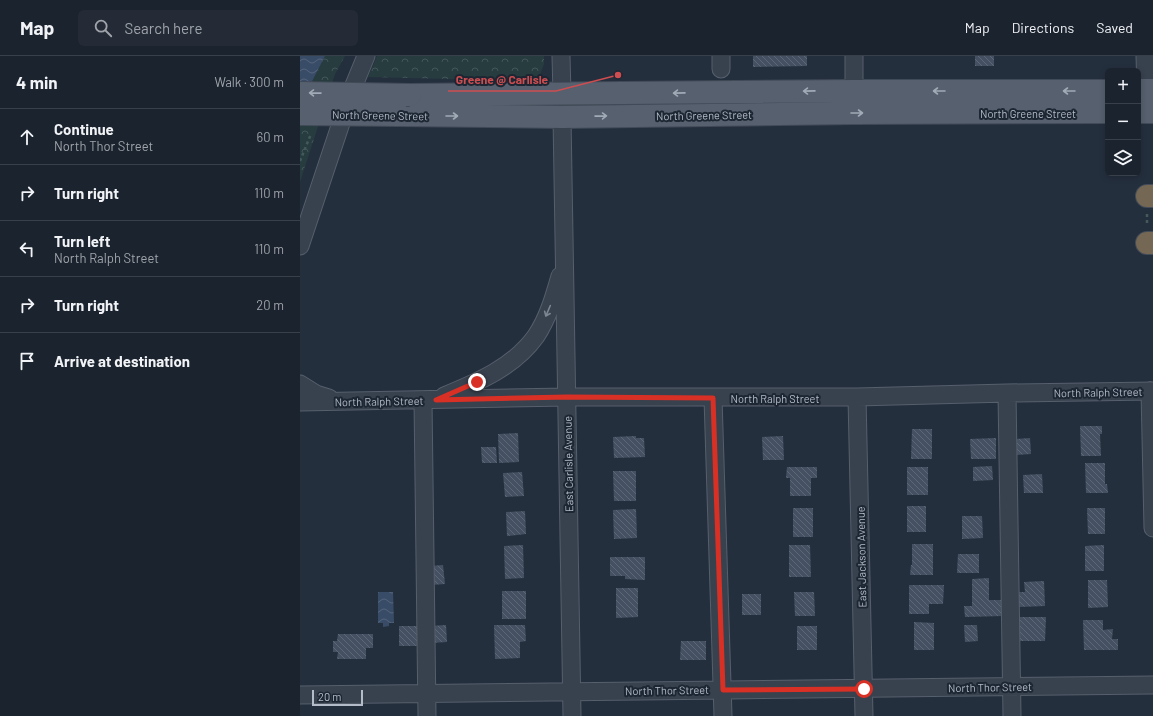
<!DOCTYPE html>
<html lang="en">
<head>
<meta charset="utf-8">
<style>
  :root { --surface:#1b232e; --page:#242b36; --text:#f1f3f6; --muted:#a0a4aa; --line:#39404a }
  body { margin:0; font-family:Barlow,sans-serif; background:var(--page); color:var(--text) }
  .controls { position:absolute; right:12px; top:12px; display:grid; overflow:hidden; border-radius:6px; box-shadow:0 2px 6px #0003 }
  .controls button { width:36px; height:36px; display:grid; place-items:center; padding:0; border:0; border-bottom:1px solid var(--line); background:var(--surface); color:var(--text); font:20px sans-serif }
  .scale { position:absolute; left:12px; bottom:10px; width:51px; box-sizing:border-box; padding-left:4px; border:2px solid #b4bcc9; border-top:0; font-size:11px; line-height:14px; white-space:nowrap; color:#b4bcc9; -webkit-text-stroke:3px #1d2633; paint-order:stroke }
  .stop { position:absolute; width:12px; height:12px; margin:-9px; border:3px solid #d93025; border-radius:50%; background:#fff }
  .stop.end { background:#d93025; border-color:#fff; box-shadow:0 1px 4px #0008 }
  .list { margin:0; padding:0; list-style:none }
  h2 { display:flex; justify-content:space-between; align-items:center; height:52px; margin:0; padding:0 16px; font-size:17px }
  h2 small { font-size:13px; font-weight:400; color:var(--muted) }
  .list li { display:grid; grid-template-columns:26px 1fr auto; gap:12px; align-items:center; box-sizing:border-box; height:56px; padding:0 16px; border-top:1px solid var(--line) }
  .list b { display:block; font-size:15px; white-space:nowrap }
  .list p { margin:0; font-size:13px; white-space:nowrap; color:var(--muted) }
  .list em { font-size:13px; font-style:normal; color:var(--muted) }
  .icon { flex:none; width:22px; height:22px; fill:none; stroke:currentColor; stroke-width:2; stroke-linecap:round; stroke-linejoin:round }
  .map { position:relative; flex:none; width:853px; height:660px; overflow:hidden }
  header { display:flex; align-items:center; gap:24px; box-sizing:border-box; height:56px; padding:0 20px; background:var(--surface); border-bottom:1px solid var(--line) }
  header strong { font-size:19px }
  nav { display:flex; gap:22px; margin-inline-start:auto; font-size:14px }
  .search { width:280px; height:36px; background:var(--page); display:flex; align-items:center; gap:10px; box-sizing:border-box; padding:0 14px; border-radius:6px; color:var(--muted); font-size:15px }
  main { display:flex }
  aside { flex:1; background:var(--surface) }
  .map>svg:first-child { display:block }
</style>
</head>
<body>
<header>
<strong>Map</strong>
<div class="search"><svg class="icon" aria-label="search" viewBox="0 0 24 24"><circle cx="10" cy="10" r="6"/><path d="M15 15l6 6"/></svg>Search here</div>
<nav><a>Map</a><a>Directions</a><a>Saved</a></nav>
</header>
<main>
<aside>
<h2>4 min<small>Walk · 300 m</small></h2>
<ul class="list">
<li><svg class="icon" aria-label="ahead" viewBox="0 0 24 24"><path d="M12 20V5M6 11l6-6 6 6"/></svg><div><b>Continue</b><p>North Thor Street</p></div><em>60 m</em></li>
<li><svg class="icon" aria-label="right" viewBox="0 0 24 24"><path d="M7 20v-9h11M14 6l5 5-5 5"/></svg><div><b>Turn right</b></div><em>110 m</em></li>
<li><svg class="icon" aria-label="left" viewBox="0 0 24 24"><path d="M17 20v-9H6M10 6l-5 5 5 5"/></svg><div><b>Turn left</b><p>North Ralph Street</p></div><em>110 m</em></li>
<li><svg class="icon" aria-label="right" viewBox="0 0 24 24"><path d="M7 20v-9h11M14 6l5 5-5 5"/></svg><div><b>Turn right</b></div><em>20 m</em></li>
<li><svg class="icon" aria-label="arrive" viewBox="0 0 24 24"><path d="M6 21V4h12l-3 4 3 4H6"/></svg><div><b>Arrive at destination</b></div></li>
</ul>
</aside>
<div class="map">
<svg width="853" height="660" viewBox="0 0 853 660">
  <defs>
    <pattern id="forest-crowns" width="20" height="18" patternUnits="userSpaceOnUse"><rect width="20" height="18" fill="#263c3f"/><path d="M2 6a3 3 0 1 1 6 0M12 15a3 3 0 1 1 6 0" fill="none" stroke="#435659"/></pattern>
    <pattern id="water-waves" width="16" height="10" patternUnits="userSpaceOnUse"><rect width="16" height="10" fill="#394c67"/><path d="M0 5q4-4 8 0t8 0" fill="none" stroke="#53647b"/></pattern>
    <pattern id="building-back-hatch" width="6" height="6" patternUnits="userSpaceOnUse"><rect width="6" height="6" fill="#455162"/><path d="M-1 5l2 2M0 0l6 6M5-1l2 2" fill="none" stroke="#5d6877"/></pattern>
  </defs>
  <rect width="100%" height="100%" fill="#242f3e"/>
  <path fill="url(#forest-crowns)" d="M25,0H45L35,18L0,126V49Z
    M77,0H244V8L239,21L226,25L68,21Z"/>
  <path fill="url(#water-waves)" d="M0,0H25L0,49Z
    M78,536H93L94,567H89V570L83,571V567H78Z"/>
  <path fill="url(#building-back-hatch)" d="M453,0H507V10L453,11Z
    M675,0H694V10H675Z
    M780,370H802V378H800L801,400H781Z
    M612,373H632V403H611Z
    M218,377L219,406L199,407L198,378Z
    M336,380V382H344L345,401L314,402L313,381Z
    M483,380L484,404H463L462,381Z
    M696,382V403H671L670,383Z
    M730,382L731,398L715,399L714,383Z
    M181,391H196L197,407H182Z
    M785,407H805V428H807L808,437H786Z
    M692,410L693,424L673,425V411Z
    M487,411H517V422H511V440H490V422H486Z
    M607,411H628V439H607Z
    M313,415H336V445H314Z
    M222,416L224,440L205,441L203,417Z
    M742,418L743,437H724L723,419Z
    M607,450H626V476H607Z
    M493,452H513V481H493Z
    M787,452H805V478H788Z
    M336,453L337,482L314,483L313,454Z
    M225,455L226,478L207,480L206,456Z
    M662,460H682L683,482L662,483Z
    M612,488H633V519H610L611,509H612Z
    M223,489L224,522L205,523L204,490Z
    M489,489H510L511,521H489Z
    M804,489V515H785V490Z
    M658,498H679V517H657Z
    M310,501H345V524L325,523V520H310Z
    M143,509L145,528L131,529L130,510Z
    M689,522V544H703V560L665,561L664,550H672V523Z
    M788,524H807L808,551L788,552Z
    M744,525L745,550L719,551L718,536H725L724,526Z
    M609,529H644L643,548H629V558H609Z
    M316,532H338V561L316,562Z
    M202,535H226V563H202Z
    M494,536H514L515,560H495Z
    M442,538H461V559H442Z
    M718,561H746L745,585H718Z
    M783,564H803V574L813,573L812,583H818V594H784Z
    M614,566L634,567V594H614Z
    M146,569L147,586L131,587L130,570Z
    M194,569H225L226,585L220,586V602L195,603Z
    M664,569H677L678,585L665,586Z
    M99,570H118V590H99Z
    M497,570H517V594H497Z
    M38,578H73V592H66V603H37L38,596H33V585H37Z
    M381,585H406V604H380Z"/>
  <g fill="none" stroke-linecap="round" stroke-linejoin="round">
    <g stroke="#565f6c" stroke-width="19">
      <path id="minor" d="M261,0L262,38
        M421,0V13
        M554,0V35
        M845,0L846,34
        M262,61L272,660
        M0,190L52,34L66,0
        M0,328L16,338L29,342
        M850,335L853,472
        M707,337L712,660
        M144,340C178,326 214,311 236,280C248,262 254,241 260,220
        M557,341L564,660
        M413,342L423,660
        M123,344L127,660
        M0,346L267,341H557L707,337L853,335
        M0,639C284,634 569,634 853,629"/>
    </g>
    <g stroke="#414a57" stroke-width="24">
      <path id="major" d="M838,34H853
        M110,39L554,35H808
        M838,56H853
        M99,59L262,61L554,57L808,56"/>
    </g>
    <g stroke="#434c59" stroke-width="24">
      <path id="highway" d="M847,140H853
        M847,187H853"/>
    </g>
    <path stroke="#44595c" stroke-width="2.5" stroke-dasharray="3 3" stroke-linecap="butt" d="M0,105L11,78
      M847,158V169"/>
    <use href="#minor" stroke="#38414e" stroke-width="17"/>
    <use href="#major" stroke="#56606e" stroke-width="22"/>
    <use href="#highway" stroke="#746855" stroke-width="22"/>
    <g stroke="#414a57" stroke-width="24" stroke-linecap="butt">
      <path id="major-bridge" d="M0,37L110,39
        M0,58L99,59"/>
    </g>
    <use href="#major-bridge" stroke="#56606e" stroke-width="22"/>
  </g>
  <defs><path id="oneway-shaft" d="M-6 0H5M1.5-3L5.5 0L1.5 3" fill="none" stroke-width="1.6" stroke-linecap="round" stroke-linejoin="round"/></defs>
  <g stroke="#a1aab7">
    <use href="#oneway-shaft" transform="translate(509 35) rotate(179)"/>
    <use href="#oneway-shaft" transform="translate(639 35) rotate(180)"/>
    <use href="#oneway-shaft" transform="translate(769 35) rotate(180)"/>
    <use href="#oneway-shaft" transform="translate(15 37) rotate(-179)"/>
    <use href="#oneway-shaft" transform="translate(379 37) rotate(179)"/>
    <use href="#oneway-shaft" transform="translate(557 57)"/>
    <use href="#oneway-shaft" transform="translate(152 60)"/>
    <use href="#oneway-shaft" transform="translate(301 60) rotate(-1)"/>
  </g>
  <use stroke="#7c8592" href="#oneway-shaft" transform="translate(248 255) rotate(113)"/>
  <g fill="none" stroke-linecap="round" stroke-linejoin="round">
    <path stroke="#d93025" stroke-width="5" d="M177,326L136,344L267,341L413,342L423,634L564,633"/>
  </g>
  <g text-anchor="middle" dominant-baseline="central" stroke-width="4" stroke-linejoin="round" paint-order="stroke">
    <g font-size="11" fill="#b4bcc9" stroke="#1d2633">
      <text x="728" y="57">North Greene Street</text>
      <text transform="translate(80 59) rotate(1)">North Greene Street</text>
      <text transform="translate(404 59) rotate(-1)">North Greene Street</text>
      <text transform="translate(798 336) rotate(-1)">North Ralph Street</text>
      <text x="475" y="342">North Ralph Street</text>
      <text transform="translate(79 345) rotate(-1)">North Ralph Street</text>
      <text transform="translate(268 408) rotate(-91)">East Carlisle Avenue</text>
      <text transform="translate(561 501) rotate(-91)">East Jackson Avenue</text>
      <text transform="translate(690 631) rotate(-1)">North Thor Street</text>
      <text transform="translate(367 634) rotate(-1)">North Thor Street</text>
    </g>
  </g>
  <path fill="none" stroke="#ce4d50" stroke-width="1.5" d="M318 19L256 35H148"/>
  <circle fill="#ce4d50" stroke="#1d2633" stroke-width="1.5" cx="318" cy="19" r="4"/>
  <g font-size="12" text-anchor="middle" font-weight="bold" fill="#ce4d50" stroke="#1d2633" stroke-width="4" stroke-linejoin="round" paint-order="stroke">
    <text x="202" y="28">Greene @ Carlisle</text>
  </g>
</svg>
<div class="controls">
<button>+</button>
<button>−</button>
<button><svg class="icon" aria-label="layers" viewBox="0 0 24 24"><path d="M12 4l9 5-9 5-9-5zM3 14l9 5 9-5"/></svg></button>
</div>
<div class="scale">20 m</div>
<div class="stop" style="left:564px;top:633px"></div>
<div class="stop end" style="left:177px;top:326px"></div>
</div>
</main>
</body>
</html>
